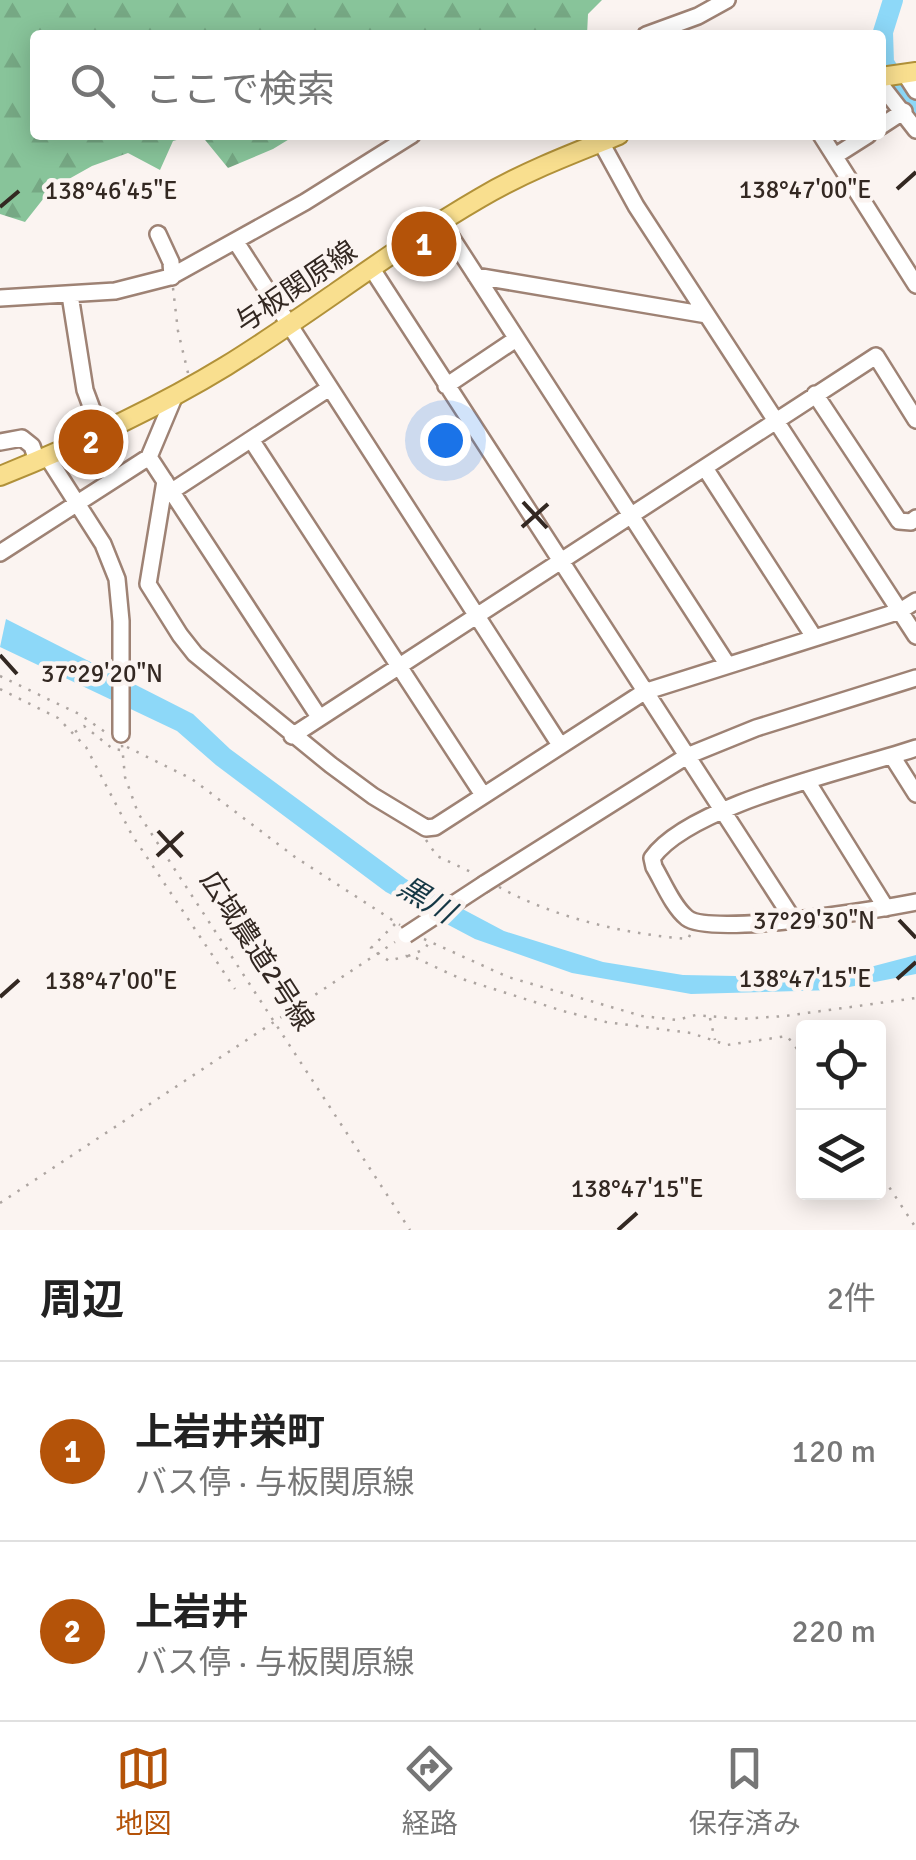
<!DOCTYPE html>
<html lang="ja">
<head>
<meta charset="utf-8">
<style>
  :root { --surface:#fff; --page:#f6f6f6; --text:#222; --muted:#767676; --line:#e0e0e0; --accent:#b45309 }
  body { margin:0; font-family:Signika,"Noto Sans JP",sans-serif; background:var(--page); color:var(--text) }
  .controls { position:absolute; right:30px; bottom:30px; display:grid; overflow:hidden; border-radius:10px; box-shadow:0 5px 25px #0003 }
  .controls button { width:90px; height:90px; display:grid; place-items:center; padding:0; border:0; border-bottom:2px solid var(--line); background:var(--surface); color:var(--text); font:50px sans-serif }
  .you { position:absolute; left:445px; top:440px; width:35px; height:35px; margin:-25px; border:8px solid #fff; border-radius:50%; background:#1a73e8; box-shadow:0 0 0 15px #1a73e833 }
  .badge { display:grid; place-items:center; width:65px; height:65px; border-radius:50%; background:var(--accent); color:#fff; font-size:32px; font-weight:700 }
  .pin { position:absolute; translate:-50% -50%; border:5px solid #fff; box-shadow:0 2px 10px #0006 }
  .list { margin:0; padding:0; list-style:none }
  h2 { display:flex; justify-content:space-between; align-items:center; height:130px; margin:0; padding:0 40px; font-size:42px }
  h2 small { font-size:32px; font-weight:400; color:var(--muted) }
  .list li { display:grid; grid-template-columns:65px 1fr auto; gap:30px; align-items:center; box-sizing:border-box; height:180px; padding:0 40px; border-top:2px solid var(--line) }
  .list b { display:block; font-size:38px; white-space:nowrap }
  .list p { margin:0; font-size:32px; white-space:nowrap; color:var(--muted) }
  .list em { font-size:32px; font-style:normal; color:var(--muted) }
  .icon { flex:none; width:55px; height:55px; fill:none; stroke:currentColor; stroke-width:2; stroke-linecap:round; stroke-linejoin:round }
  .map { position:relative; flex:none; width:916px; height:1230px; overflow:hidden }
  .search { position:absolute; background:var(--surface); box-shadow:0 5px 25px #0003; left:30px; right:30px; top:30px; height:110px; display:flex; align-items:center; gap:25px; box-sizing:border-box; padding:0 35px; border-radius:10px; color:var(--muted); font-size:38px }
  .sheet { height:490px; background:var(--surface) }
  nav { display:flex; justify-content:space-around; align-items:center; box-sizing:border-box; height:140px; border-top:2px solid var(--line); background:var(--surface); font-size:28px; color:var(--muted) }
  nav a { display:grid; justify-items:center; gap:5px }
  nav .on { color:var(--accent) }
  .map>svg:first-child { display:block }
</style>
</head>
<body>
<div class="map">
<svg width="916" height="1230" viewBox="0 0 916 1230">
  <defs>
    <pattern id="forest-firs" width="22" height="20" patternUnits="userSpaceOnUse" patternTransform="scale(2.5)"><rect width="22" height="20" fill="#88c49a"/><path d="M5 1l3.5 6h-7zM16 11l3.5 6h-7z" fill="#76a884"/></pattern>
  </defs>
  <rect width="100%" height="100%" fill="#fbf4f1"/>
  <path fill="url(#forest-firs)" d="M0,0H602L588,14L587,35H35V135H195L173,141L160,170L128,153L92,166L51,189L25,222L0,214Z
    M201,135H296L273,149L228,168Z"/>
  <path fill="#8dd8f8" d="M6,619L193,714L230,749L406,879L504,931L603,962L683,975L736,976L874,966L916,955V974L834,990L691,994L572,973L475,939L386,892L216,765L177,731L0,647Z"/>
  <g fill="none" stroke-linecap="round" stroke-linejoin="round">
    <path stroke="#8dd8f8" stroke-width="20" d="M893,0L883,32L884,63L916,112"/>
    <g stroke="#9e8274" stroke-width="20">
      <path id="minor" d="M646,35L698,16L727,0
        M905,74L916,91
        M881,85L916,130
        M881,126L904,111
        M597,135L636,206L916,636
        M821,135L916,285
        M835,156L868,135
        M442,223L727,664
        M158,234L171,262L172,277
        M236,242L560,745
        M372,269L794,921
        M476,276L707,315
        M70,295L85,390L101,433
        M0,298L115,291L170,277L305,202L412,135
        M446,386L516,339
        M815,394L899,521L911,522L916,518
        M252,441L483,795
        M0,442L22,438L32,446L37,461
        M149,457L175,395
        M48,458L103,544L117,579L121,621V734
        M705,468L814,637
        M165,481L148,584L180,635L195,654L331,765L373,796L426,828L435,827L644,692L900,611L916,601
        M172,491L328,389
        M0,553L149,457L319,717
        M292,736L876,356L916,420
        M916,748C851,770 690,804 652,858L654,867C663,882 673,907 687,918C711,937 881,909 916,902
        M892,756L916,794
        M807,781L886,908
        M484,884L687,756L756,728L916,678"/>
    </g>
    <g stroke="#b19139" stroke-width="22">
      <path id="major" d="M881,77L916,72
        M0,476C77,445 154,410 226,366C312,313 392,249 480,198C524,172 571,154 619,135"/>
    </g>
    <path stroke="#ada5a1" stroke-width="2.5" stroke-dasharray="2.5 8" stroke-linecap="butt" d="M173,288L178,331L188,373
      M0,676L79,714L108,734
      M0,689L58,718L86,747L132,835L235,989
      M75,732L84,726L113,749L121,750
      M122,745L125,777L138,813L410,1230
      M127,747L192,779L295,857L400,925
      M426,840L437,856L475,874
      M499,887C555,918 625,934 688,939L692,931
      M395,924L371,948L389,961L406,956L416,958L459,978L563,1011L606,1022L691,1033L727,1045L787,1036L804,1058
      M424,939L508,977L642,1016L677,1020L696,1015L740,1019L785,1016L916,998
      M408,956L425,949L429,942
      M710,1018L715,1040
      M878,1170L916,1228
      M0,1203L395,942"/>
    <use href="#minor" stroke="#fff" stroke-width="15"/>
    <use href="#major" stroke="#f9df8f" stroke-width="18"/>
    <g stroke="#9e8274" stroke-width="20" stroke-linecap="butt">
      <path id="minor-bridge" d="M406,935L484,884"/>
    </g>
    <use href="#minor-bridge" stroke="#fff" stroke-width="15"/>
  </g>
  <path fill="none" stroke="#332822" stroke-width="4" d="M897,189L916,172M0,207L19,191M523,502L547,528M522,527L548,504M0,655L17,674M158,831L182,857M157,856L183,832M899,920L916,938M897,979L916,962M0,997L19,980M618,1230L637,1213"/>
  <g text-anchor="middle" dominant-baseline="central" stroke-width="9" stroke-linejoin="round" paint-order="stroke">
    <g font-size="28" fill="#332822" stroke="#fbf4f1">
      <text transform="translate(296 287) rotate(-34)">与板関原線</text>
      <text transform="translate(257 951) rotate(57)">広域農道2号線</text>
    </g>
    <g font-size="30" font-style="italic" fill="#153845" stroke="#fbf4f1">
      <text transform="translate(426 900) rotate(31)">黒川</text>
    </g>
  </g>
  <g font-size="25" text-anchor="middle" fill="#332822" stroke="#fbf4f1" stroke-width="9" stroke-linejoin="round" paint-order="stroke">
    <text x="805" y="198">138°47'00"E</text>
    <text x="111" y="199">138°46'45"E</text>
    <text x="102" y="682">37°29'20"N</text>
    <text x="814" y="929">37°29'30"N</text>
    <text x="805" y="987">138°47'15"E</text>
    <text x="111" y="989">138°47'00"E</text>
    <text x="637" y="1197">138°47'15"E</text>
  </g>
</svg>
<div class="controls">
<button><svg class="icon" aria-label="locate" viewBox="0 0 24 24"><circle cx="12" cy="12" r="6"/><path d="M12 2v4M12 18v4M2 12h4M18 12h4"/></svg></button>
<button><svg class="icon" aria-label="layers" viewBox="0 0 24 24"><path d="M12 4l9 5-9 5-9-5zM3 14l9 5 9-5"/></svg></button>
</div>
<div class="you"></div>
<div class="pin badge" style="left:424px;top:244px">1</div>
<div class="pin badge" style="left:91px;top:442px">2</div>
<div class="search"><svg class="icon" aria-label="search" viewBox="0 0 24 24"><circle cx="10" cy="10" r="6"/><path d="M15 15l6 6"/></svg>ここで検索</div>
</div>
<section class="sheet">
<h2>周辺<small>2件</small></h2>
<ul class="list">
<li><span class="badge">1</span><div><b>上岩井栄町</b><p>バス停 · 与板関原線</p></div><em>120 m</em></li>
<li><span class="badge">2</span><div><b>上岩井</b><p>バス停 · 与板関原線</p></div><em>220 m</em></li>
</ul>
</section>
<nav>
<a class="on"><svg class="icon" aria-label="map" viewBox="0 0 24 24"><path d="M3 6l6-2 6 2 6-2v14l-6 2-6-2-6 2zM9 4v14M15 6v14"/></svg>地図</a>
<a><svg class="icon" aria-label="directions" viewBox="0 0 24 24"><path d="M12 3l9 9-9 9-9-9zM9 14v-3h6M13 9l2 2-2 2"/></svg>経路</a>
<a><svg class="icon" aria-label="saved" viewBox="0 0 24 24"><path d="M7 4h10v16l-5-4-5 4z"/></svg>保存済み</a>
</nav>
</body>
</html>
